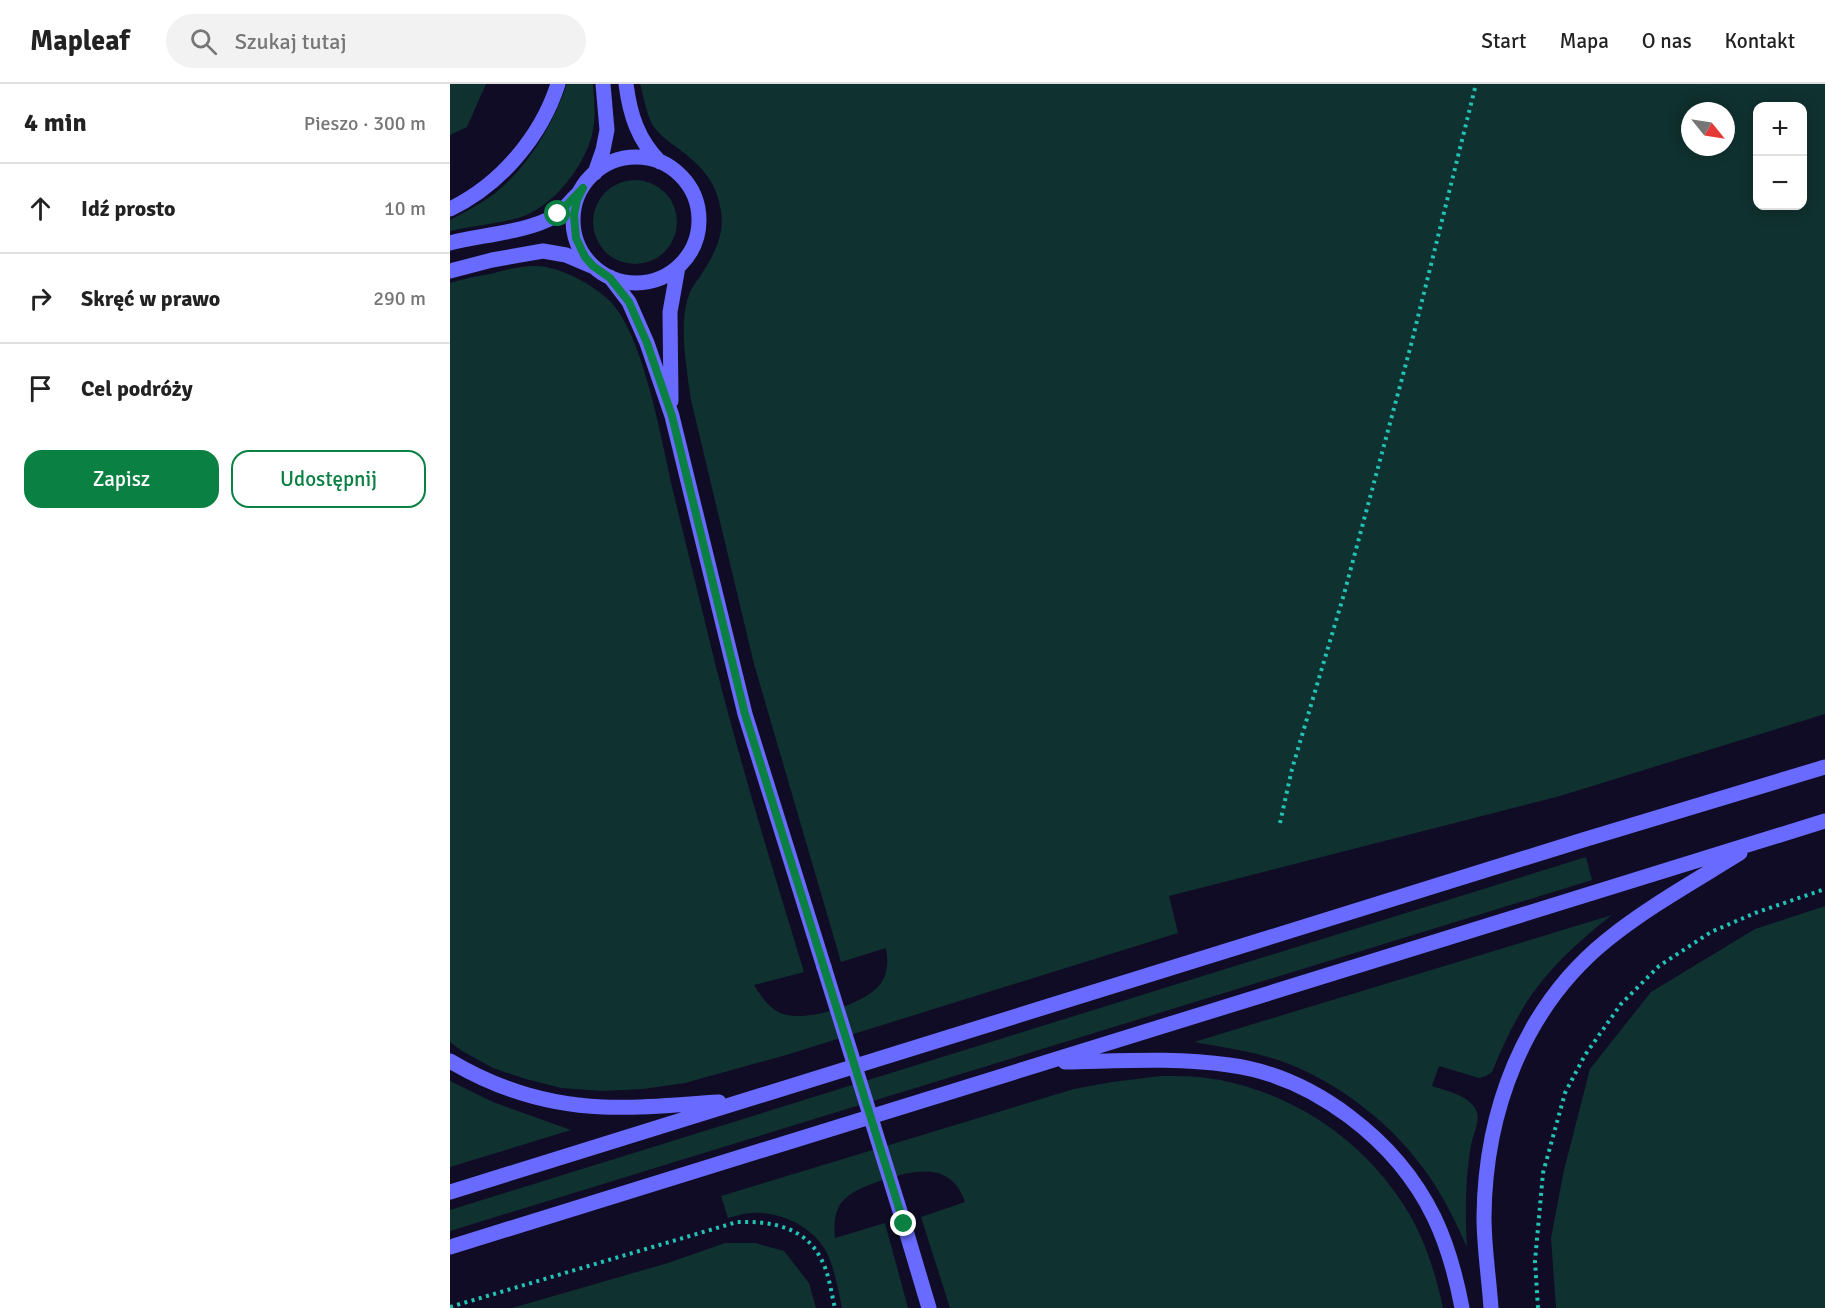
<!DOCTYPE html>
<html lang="pl">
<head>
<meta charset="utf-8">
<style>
  :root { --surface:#fff; --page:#f2f2f2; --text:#222; --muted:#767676; --line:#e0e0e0; --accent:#0b8043 }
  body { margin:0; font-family:Signika,sans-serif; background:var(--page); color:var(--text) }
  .controls { position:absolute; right:18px; top:18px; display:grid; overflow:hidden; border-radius:12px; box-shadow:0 3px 15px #0003 }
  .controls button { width:54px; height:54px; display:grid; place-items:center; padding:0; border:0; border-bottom:2px solid var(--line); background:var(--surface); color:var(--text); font:30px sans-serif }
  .compass { position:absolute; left:1231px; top:18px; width:54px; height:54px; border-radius:50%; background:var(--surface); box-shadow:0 3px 15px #0003; rotate:120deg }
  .stop { position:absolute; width:18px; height:18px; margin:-14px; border:4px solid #0b8043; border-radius:50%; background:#fff }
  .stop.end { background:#0b8043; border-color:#fff; box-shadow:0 2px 6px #0008 }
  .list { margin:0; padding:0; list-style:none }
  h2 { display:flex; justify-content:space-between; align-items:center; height:78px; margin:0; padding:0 24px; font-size:26px }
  h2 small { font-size:20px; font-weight:400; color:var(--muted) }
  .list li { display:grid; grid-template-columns:39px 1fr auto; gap:18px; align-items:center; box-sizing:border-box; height:90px; padding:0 24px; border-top:2px solid var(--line) }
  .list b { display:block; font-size:22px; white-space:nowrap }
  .list em { font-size:20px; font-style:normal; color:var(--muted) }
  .actions { display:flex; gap:12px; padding:18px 24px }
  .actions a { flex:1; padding:14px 0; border:2px solid var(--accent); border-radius:18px; text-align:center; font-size:21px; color:var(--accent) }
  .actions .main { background:var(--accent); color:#fff }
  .icon { flex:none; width:33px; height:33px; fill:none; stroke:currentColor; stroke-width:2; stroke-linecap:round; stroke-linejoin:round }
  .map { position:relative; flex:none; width:1375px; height:1224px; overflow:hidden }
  header { display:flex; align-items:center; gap:36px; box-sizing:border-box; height:84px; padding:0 30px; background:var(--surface); border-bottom:2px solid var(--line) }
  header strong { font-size:28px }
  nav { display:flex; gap:33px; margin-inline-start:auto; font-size:21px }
  .search { width:420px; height:54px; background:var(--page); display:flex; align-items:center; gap:15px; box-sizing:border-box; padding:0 21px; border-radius:33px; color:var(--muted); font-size:22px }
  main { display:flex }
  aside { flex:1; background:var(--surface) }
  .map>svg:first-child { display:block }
</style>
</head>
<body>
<header>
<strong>Mapleaf</strong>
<div class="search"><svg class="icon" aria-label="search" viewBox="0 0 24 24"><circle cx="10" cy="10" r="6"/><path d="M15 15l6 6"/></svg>Szukaj tutaj</div>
<nav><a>Start</a><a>Mapa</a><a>O nas</a><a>Kontakt</a></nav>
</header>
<main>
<aside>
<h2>4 min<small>Pieszo · 300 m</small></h2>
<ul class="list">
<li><svg class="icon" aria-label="ahead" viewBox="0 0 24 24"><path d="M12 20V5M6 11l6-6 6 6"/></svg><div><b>Idź prosto</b></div><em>10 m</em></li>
<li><svg class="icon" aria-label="right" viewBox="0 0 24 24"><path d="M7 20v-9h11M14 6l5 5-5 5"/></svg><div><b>Skręć w prawo</b></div><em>290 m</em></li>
<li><svg class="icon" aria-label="arrive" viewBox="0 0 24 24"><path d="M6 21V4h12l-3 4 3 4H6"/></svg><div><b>Cel podróży</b></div></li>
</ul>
<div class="actions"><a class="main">Zapisz</a><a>Udostępnij</a></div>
</aside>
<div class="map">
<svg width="1375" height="1224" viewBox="0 0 1375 1224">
  <rect width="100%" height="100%" fill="#100c26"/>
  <path fill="#0f312f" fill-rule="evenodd" d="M0,0H36L17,43L0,51Z
    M117,0H143C144,15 146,31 143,46C137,80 102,125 68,134C46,140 22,142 0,147V136C15,128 30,120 44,110C79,82 102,42 117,0Z
    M190,0H1375V630L1110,712L719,812L728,849L336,971L235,999L193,1005L153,1007L111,1004L76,995L43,984L12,967L0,958V199C13,195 27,192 40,190C54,186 70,182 84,182C108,181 144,201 161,218C195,255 212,360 224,411C238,468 252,526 266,583C292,685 323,787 354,888L304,901C312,914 322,928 337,931C361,937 422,918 433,896C438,886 438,875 436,864L391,878L304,580L241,316C237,287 228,239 239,211C241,204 247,197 251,191C263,172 275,152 271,127C266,95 250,81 225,62C216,56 208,49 202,40C196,28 194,13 190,0ZM1308,22H1352V122H1308ZM1240,27H1276V63H1240Z
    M143 138a42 42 0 1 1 84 0a42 42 0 1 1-84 0Z
    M1136,773L1142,796L0,1147V1126Z
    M1375,822V1224H1106L1101,1154L1114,1086L1140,985L1201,908L1305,845Z
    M1162,831C1126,859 1090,892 1068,933C1058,950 1050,969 1042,988L1036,992L1029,994L989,982L982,1002C996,1007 1019,1011 1026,1026C1031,1036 1023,1051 1021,1061C1015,1095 1015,1129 1017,1163C1008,1143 999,1124 988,1106C954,1050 899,1004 839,980C809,968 776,964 744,958Z
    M710,992C730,992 750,992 770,996C842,1010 908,1053 949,1114C972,1146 985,1186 993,1224H500L471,1133L515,1118C501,1077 465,1086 433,1096C416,1102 399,1107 389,1122C384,1132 384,1144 385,1154L435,1139L458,1224H392C388,1206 385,1186 377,1169C364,1143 330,1127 302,1129C294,1129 286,1132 278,1134L271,1112L624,1005L662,998Z
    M0,997L43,1018L121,1046L0,1083Z
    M275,1159H305L334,1167L359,1199L366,1224H62L218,1179Z"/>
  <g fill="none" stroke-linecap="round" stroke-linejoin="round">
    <path stroke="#22c3b4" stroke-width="4" stroke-dasharray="3 4.5" stroke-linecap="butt" d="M830,739L842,685L894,510L961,261L1026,0
      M0,1223L287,1138C319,1137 355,1142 371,1175C379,1189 381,1208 385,1224
      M1088,1224L1085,1177L1093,1089L1115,1009L1135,971L1171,920L1209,882L1261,848L1305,829L1375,805"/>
    <path stroke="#696aff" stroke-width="15" d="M176,0C180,31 188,56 210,78
      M123 136a63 63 0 1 1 126 0a63 63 0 1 1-126 0Z
      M145,89L153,66L157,46L153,0
      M0,125C50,101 91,53 108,0
      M0,159C31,151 78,148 105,132C114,126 121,116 129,109
      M0,187L42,176L93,167L116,171L142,182
      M160,193L179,218L197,259L222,332L295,630L374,883
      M221,317L220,228L228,183
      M0,977C47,1005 99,1021 153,1023C190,1025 232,1020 269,1018
      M615,978C670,977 725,973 779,981C864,992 947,1057 984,1133C998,1162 1006,1192 1012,1224
      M0,1108L1133,756L1375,683
      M454,1140L479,1224
      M0,1163L1375,737
      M1041,1224C1039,1194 1034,1163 1034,1133C1035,1028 1073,924 1157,856C1198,823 1245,797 1290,769"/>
    <path stroke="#696aff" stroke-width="15" d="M374,883L454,1140"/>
  </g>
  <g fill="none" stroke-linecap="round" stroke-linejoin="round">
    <path stroke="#0b8043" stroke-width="8" d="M108,130L133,104L127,116L124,131L126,154L135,173L143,182L160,194L179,218L197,259L222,332L295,630L454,1140"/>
  </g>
</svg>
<div class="controls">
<button>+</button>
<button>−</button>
</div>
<svg class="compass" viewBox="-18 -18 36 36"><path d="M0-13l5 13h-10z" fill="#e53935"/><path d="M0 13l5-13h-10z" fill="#767676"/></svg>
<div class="stop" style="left:108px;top:130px"></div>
<div class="stop end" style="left:454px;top:1140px"></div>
</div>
</main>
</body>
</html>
